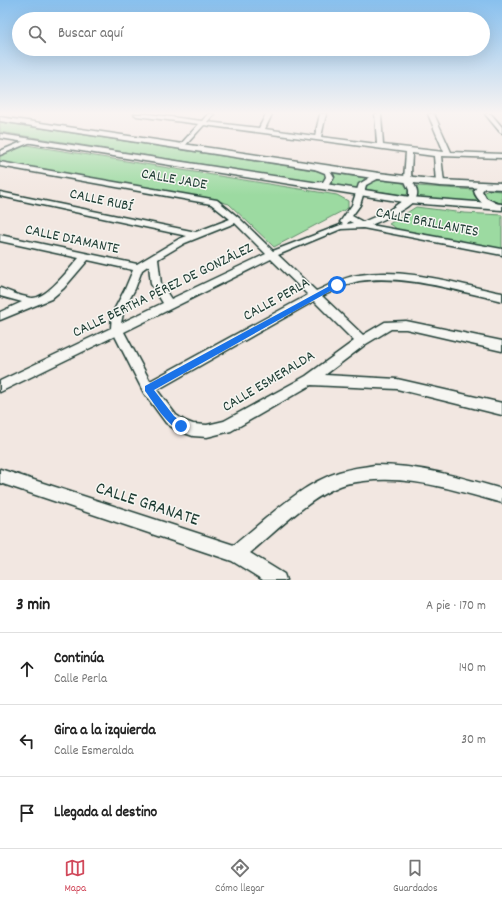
<!DOCTYPE html>
<html lang="es">
<head>
<meta charset="utf-8">
<style>
  :root { --surface:#fff; --page:#f2f2f2; --text:#222; --muted:#767676; --line:#e0e0e0; --accent:#d1495b }
  body { margin:0; font-family:Dekko,sans-serif; background:var(--page); color:var(--text) }
  .stop { position:absolute; width:12px; height:12px; margin:-9px; border:3px solid #1a73e8; border-radius:50%; background:#fff }
  .stop.end { background:#1a73e8; border-color:#fff; box-shadow:0 1px 4px #0008 }
  .list { margin:0; padding:0; list-style:none }
  h2 { display:flex; justify-content:space-between; align-items:center; height:52px; margin:0; padding:0 16px; font-size:17px }
  h2 small { font-size:13px; font-weight:400; color:var(--muted) }
  .list li { display:grid; grid-template-columns:26px 1fr auto; gap:12px; align-items:center; box-sizing:border-box; height:72px; padding:0 16px; border-top:1px solid var(--line) }
  .list b { display:block; font-size:15px; white-space:nowrap }
  .list p { margin:0; font-size:13px; white-space:nowrap; color:var(--muted) }
  .list em { font-size:13px; font-style:normal; color:var(--muted) }
  .icon { flex:none; width:22px; height:22px; fill:none; stroke:currentColor; stroke-width:2; stroke-linecap:round; stroke-linejoin:round }
  .map { position:relative; flex:none; width:502px; height:580px; overflow:hidden }
  .search { position:absolute; background:var(--surface); box-shadow:0 4px 16px #0002; left:12px; right:12px; top:12px; height:44px; display:flex; align-items:center; gap:10px; box-sizing:border-box; padding:0 14px; border-radius:22px; color:var(--muted); font-size:15px }
  .sheet { height:268px; background:var(--surface) }
  nav { display:flex; justify-content:space-around; align-items:center; box-sizing:border-box; height:56px; border-top:1px solid var(--line); background:var(--surface); font-size:11px; color:var(--muted) }
  nav a { display:grid; justify-items:center; gap:2px }
  nav .on { color:var(--accent) }
  .map>svg:first-child { display:block }
</style>
</head>
<body>
<div class="map">
<svg width="502" height="580" viewBox="0 0 502 580">
  <rect width="100%" height="100%" fill="#f2e7e1"/>
  <filter id="ink" filterUnits="userSpaceOnUse"><feTurbulence type="fractalNoise" baseFrequency=".025" numOctaves="2"/><feDisplacementMap in="SourceGraphic" scale="8" xChannelSelector="R" yChannelSelector="G"/><feConvolveMatrix kernelMatrix="1 2 1 2 8 2 1 2 1" color-interpolation-filters="sRGB"/></filter>
  <g filter="url(#ink)">
    <path fill="#9cdaa1" stroke="#5e8c6a" d="M0,122L319,171L326,174V180L313,182L0,132Z
      M26,145L337,195L348,201V208L274,247L229,204L211,199L0,162V156Z
      M332,173L365,178L356,189L327,185L334,180V175Z
      M381,180L403,183L408,189V193L406,195H401L365,189L370,182Z
      M417,186L474,190V195L483,203L417,198Z
      M488,190L502,191V203L487,200L483,193Z
      M416,207L464,213L502,215V249L404,233L389,224Z"/>
    <g fill="none" stroke-linecap="round" stroke-linejoin="round">
      <g stroke="#1f3d34" stroke-width="3">
        <path id="minor" d="M134,114H148L202,121L208,114H214L207,122L259,128L266,114H272L265,129L315,136L320,114H326L321,137L377,144L375,114H381L383,145L444,152L428,114H434L451,152L502,154V158L441,156L444,183L440,185L436,183L434,156L412,153C412,161 410,173 412,180C414,185 418,189 417,195C415,207 382,220 371,225L502,249V255L363,228L341,229L278,255L316,291C330,285 344,277 359,275C406,267 457,284 502,293V301C458,291 404,274 359,281C346,284 334,291 322,296L363,335L385,322L406,321L502,341V351L406,329H391L366,344L325,375L397,379L502,403V415L397,389L311,385L231,431L207,437L193,436L176,430L166,423L144,393L115,336L0,392V381L111,328L112,314L125,289L133,270L88,260L64,288L51,299L0,320V312L22,302L0,296V288C8,291 25,298 33,298C48,297 69,269 79,258L0,241V235L137,264L179,239L187,236L0,196V192L196,232L230,219L211,204L0,166V162L217,200L239,218L273,251L343,224L340,222L352,205L359,184L376,174L383,176L366,185L360,205L352,216L363,222L388,211L409,196V190L404,179L406,152L204,125L183,148H179V146L199,124L137,116ZM349,221L353,223L347,224ZM235,223L266,254L171,299L161,284L158,259L185,243ZM271,259L308,295L150,381L124,332ZM149,265L151,284L163,303L121,323L124,309L135,289L142,270ZM314,301L354,341L306,376L224,421L207,425L193,424L185,421L176,415L157,390Z
          M485,114H491L502,127V133L500,132Z
          M29,139L32,141L31,142L0,155V151Z
          M315,165C324,164 331,170 334,177L328,186L310,187L306,185L310,183L323,182L326,177L325,173L315,169Z
          M480,183H486L487,185L482,191L486,198L500,205V209C489,211 477,201 474,191Z
          M375,465C419,465 460,477 502,489V503C457,491 411,475 364,481C357,482 347,483 340,486C309,498 275,532 250,553L284,574L286,580H263L232,561L0,483V469L234,545C265,520 301,484 339,472C351,468 363,467 375,465Z"/>
      </g>
      <g stroke="#1f3d34" stroke-width="3">
        <path id="major" d="M0,117L379,173L440,180L502,183V189L440,186L379,179L0,121Z
          M0,134L410,197L502,204V210L410,203L0,138Z"/>
      </g>
      <use href="#minor" fill="#f6f6f2" fill-rule="evenodd"/>
      <use href="#major" fill="#f6f6f2" fill-rule="evenodd"/>
    </g>
  </g>
  <linearGradient id="sky" x2="0" y2="1"><stop stop-color="#88c0ee"/><stop offset="0.58" stop-color="#f9f4f2"/><stop offset="1" stop-color="#f9f4f2" stop-opacity="0"/></linearGradient>
  <rect width="502" height="195" fill="url(#sky)"/>
  <path fill="#1a73e8" d="M335,283L341,285L154,390L174,416L184,424V429C172,434 152,400 145,391V386Z"/>
  <g text-anchor="middle" dominant-baseline="central" stroke-width="3" stroke-linejoin="round" paint-order="stroke">
    <g font-size="15" fill="#1f3d34" stroke="#f6f6f2">
      <text transform="translate(174 180) rotate(10)">CALLE JADE</text>
      <text transform="translate(101 201) rotate(12)">CALLE RUBÍ</text>
      <text transform="translate(427 223) rotate(11)">CALLE BRILLANTES</text>
      <text transform="translate(72 240) rotate(12)">CALLE DIAMANTE</text>
      <text transform="translate(163 291) rotate(-26)">CALLE BERTHA PÉREZ DE GONZÁLEZ</text>
      <text transform="translate(277 300) rotate(-29)">CALLE PERLA</text>
      <text transform="translate(269 382) rotate(-31)">CALLE ESMERALDA</text>
    </g>
    <g font-size="18" fill="#1f3d34" stroke="#f6f6f2">
      <text transform="translate(147 505) rotate(18)">CALLE GRANATE</text>
    </g>
  </g>
</svg>
<div class="stop" style="left:337px;top:285px"></div>
<div class="stop end" style="left:181px;top:426px"></div>
<div class="search"><svg class="icon" aria-label="search" viewBox="0 0 24 24"><circle cx="10" cy="10" r="6"/><path d="M15 15l6 6"/></svg>Buscar aquí</div>
</div>
<section class="sheet">
<h2>3 min<small>A pie · 170 m</small></h2>
<ul class="list">
<li><svg class="icon" aria-label="ahead" viewBox="0 0 24 24"><path d="M12 20V5M6 11l6-6 6 6"/></svg><div><b>Continúa</b><p>Calle Perla</p></div><em>140 m</em></li>
<li><svg class="icon" aria-label="left" viewBox="0 0 24 24"><path d="M17 20v-9H6M10 6l-5 5 5 5"/></svg><div><b>Gira a la izquierda</b><p>Calle Esmeralda</p></div><em>30 m</em></li>
<li><svg class="icon" aria-label="arrive" viewBox="0 0 24 24"><path d="M6 21V4h12l-3 4 3 4H6"/></svg><div><b>Llegada al destino</b></div></li>
</ul>
</section>
<nav>
<a class="on"><svg class="icon" aria-label="map" viewBox="0 0 24 24"><path d="M3 6l6-2 6 2 6-2v14l-6 2-6-2-6 2zM9 4v14M15 6v14"/></svg>Mapa</a>
<a><svg class="icon" aria-label="directions" viewBox="0 0 24 24"><path d="M12 3l9 9-9 9-9-9zM9 14v-3h6M13 9l2 2-2 2"/></svg>Cómo llegar</a>
<a><svg class="icon" aria-label="saved" viewBox="0 0 24 24"><path d="M7 4h10v16l-5-4-5 4z"/></svg>Guardados</a>
</nav>
</body>
</html>
